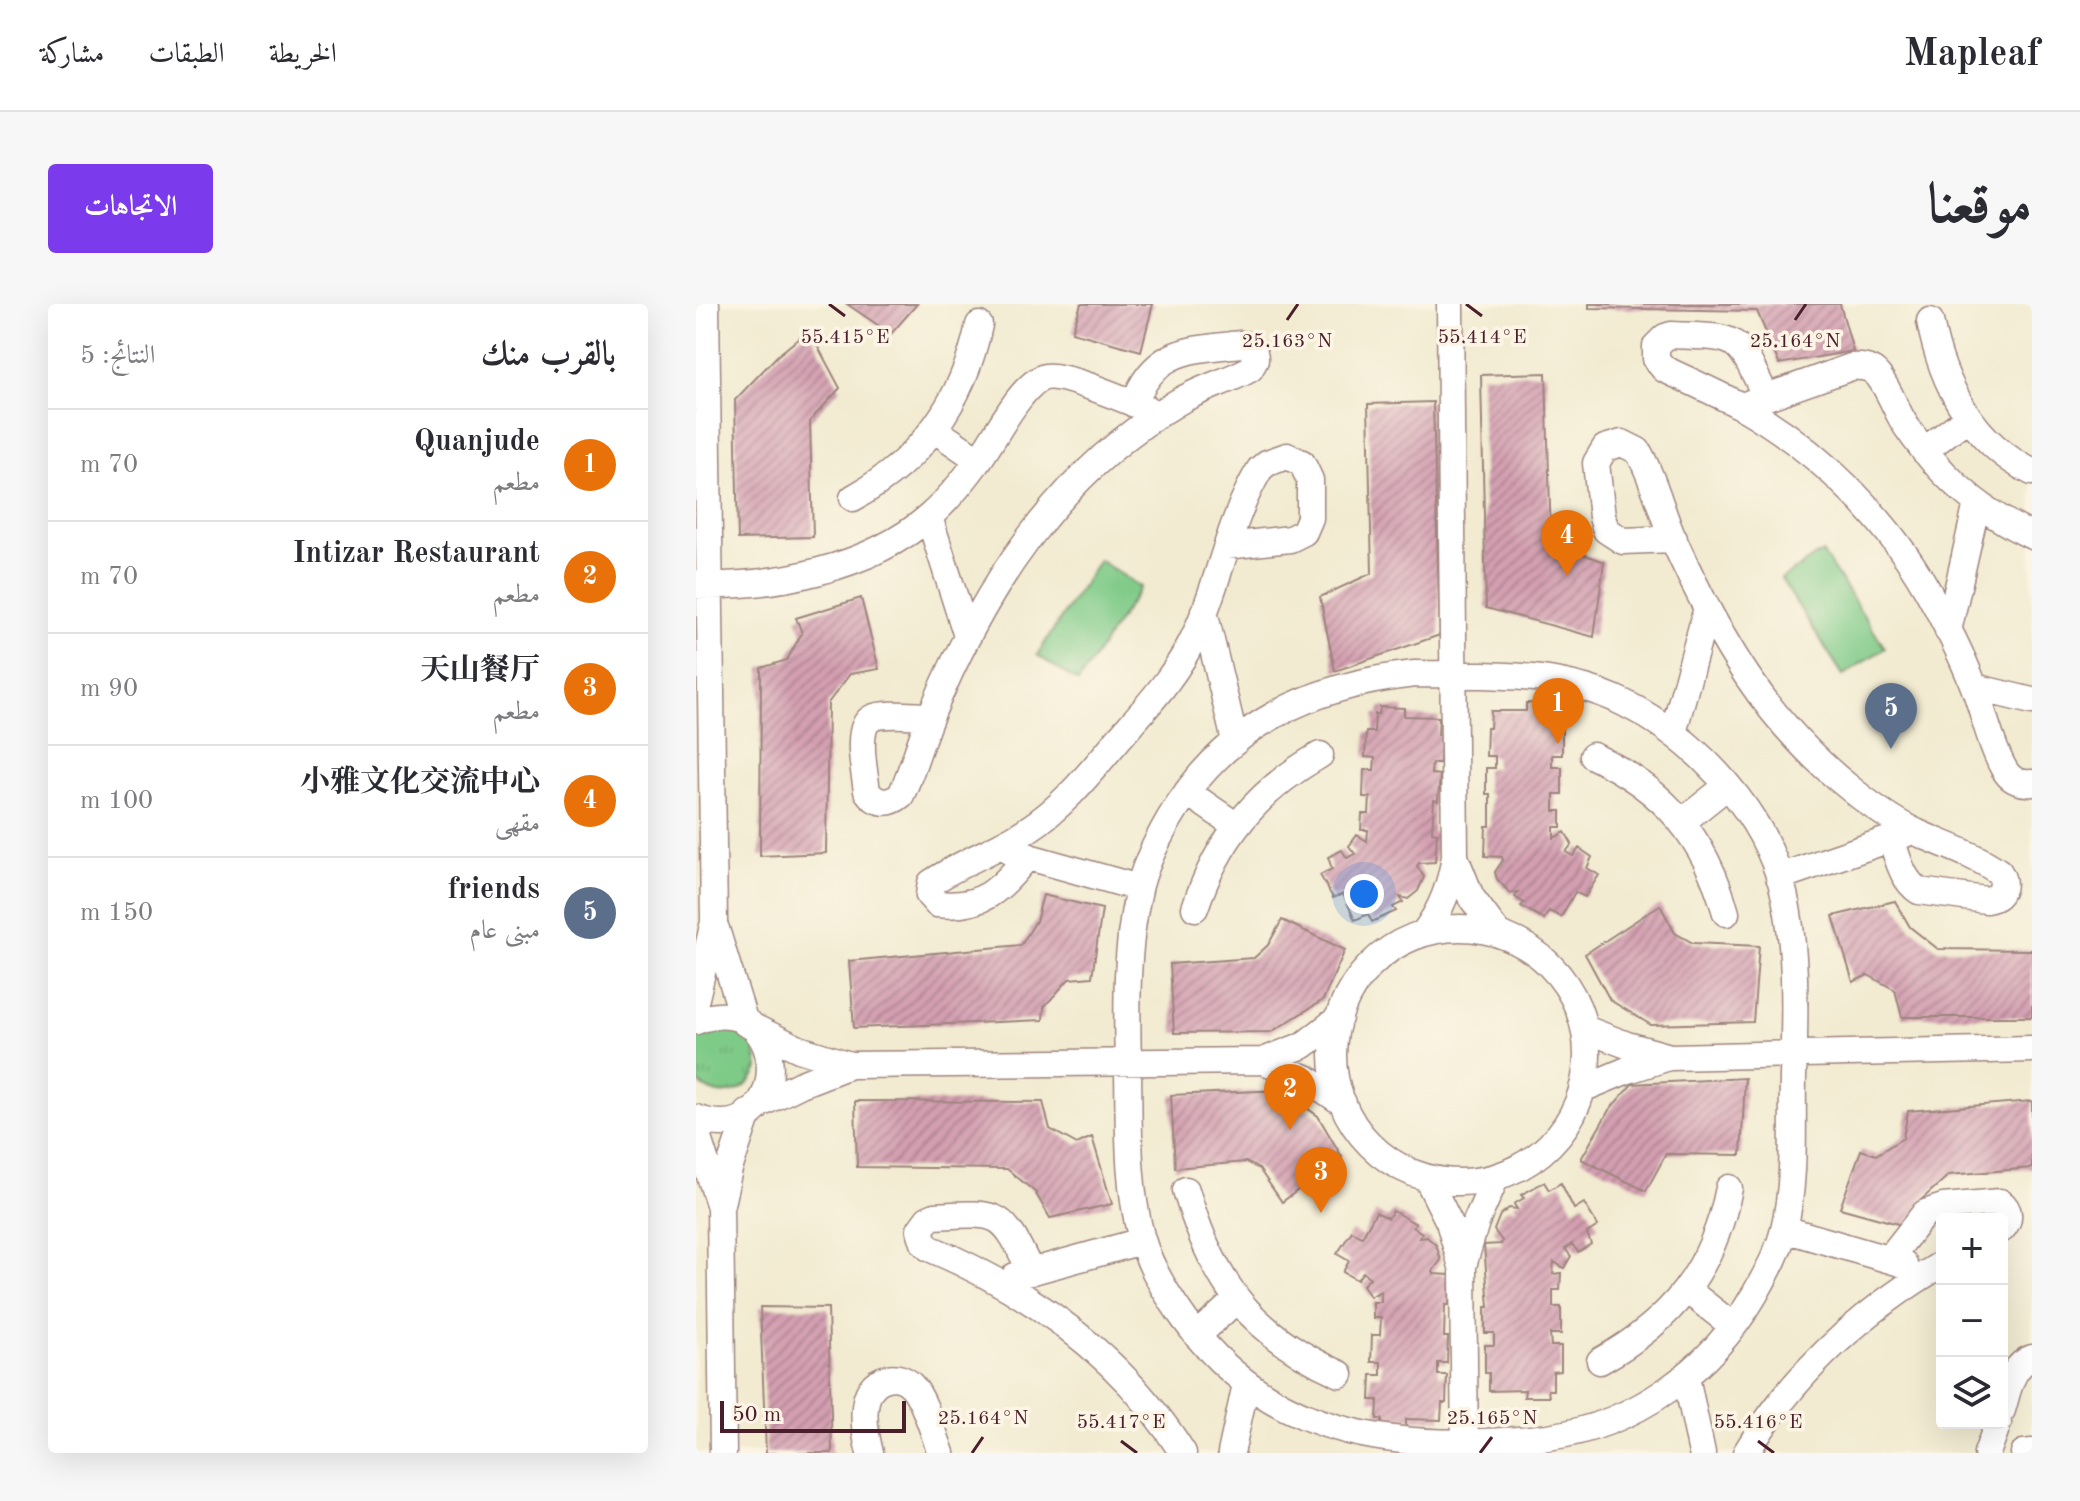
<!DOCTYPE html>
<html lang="ar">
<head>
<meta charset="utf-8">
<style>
  :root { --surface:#fff; --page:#f7f7f7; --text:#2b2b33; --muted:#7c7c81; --line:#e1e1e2; --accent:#7c3aed }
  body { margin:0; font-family:"Old Standard TT",Amiri,"Noto Serif SC",serif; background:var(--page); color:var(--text); direction:rtl }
  .controls { position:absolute; right:24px; bottom:24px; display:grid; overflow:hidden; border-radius:8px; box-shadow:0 8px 32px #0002 }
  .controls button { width:72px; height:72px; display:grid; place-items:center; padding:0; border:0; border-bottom:2px solid var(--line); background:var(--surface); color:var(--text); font:40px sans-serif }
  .scale { position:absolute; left:24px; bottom:20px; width:186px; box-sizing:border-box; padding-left:8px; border:4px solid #4a1f2b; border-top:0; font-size:22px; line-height:28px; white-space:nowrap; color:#4a1f2b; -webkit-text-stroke:6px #fcf5e5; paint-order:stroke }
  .you { position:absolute; left:668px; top:590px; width:28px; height:28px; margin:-20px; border:6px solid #fff; border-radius:50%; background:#1a73e8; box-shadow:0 0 0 12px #1a73e833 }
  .badge { display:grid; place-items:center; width:52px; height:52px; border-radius:50%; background:var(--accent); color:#fff; font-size:26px; font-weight:700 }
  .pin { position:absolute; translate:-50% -66px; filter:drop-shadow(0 2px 4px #0008) }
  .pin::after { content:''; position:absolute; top:42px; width:28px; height:24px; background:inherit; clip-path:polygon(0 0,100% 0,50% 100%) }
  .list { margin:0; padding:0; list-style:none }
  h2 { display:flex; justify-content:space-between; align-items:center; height:104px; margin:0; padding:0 32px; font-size:34px }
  h2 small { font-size:26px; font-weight:400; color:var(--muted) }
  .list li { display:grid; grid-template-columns:52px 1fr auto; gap:24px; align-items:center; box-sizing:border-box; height:112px; padding:0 32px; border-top:2px solid var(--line) }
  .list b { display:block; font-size:30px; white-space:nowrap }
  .list p { margin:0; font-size:26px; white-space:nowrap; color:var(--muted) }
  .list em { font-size:26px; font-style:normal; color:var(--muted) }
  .icon { flex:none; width:44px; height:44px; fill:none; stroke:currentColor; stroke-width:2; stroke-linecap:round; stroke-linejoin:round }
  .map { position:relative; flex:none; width:1336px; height:1149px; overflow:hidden; direction:ltr; border-radius:8px }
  header { display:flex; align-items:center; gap:48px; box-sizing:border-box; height:112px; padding:0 40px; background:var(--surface); border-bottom:2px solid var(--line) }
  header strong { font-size:38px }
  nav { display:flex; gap:44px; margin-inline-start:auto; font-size:28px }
  .intro { display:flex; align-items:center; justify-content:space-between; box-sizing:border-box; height:192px; padding:0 48px }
  h1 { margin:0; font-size:56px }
  .button { padding:20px 36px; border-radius:8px; background:var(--accent); color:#fff; font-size:28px; font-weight:700 }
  main { display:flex; gap:48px; padding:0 48px }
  aside { flex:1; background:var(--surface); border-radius:8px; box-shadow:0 8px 32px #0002 }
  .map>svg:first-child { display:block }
</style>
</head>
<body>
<header>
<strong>Mapleaf</strong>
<nav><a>الخريطة</a><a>الطبقات</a><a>مشاركة</a></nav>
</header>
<div class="intro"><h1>موقعنا</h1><a class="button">الاتجاهات</a></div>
<main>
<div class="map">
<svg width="1336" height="1149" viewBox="0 0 1336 1149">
  <defs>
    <pattern id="grass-tufts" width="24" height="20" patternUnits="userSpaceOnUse" patternTransform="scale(2)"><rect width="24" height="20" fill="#7eca87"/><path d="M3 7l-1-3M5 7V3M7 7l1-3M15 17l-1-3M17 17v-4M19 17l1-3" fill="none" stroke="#6ead75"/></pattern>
    <pattern id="building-hatch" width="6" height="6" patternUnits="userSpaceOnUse" patternTransform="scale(2)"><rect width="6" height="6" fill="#d39fb1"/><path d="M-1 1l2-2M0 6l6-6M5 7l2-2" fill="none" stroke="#ad8190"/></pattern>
  </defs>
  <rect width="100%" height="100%" fill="#fcf5e5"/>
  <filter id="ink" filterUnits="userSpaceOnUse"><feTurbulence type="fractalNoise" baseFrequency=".0125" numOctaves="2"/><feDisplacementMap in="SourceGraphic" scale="16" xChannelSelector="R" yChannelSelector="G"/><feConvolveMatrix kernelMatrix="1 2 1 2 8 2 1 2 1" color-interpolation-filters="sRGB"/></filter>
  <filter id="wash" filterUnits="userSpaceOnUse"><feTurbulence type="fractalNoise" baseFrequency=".006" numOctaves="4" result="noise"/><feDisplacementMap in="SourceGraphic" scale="32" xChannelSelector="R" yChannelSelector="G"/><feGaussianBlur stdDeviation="1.8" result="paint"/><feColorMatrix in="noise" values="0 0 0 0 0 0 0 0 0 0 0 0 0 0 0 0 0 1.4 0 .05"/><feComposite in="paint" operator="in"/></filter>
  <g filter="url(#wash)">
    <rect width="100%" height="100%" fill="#f2ebd1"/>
    <path fill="url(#grass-tufts)" stroke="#647459" stroke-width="2" d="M20,720L57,733L62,764C50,792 21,798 0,776V732Z"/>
    <path fill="#7eca87" stroke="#647459" stroke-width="2" d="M1126,248L1189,344L1147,371L1085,275Z
      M403,256L445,283L382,378L341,351Z"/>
    <g id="blocks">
      <path fill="url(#building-hatch)" d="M151,0H221L195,30Z
        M385,0H457L445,47L376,28Z
        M893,0H1144L1157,47L1083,60L1061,7L893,4Z
        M113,26L144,84L114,117L117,233L42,235L39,96L81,52Z
        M850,69L855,238L908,258L898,333L790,304L785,71Z
        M737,98L744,331L639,367L624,293L676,269L672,100Z
        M165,294L183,365L154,370L132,399L130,549L64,552L65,364L91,356L106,329L100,314Z
        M830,399L854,400V407H859L858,425H866V451H856V463H866V490H858V507H865V523H858V534L869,528L876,540L870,548L877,552L883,544L896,553L891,564L903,571L889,593L879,588L865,613L853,607L848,615L825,602L828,599L819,593L822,588L814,589L801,575L799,568L807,556L806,553L789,552L790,522H794V490H790V464H799V452H790L791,424H794L795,407H830Z
        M684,403L708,404V412L743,413L742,431H746L744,459H736L735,470L744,471L742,497L738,496L736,528L741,529L739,558L723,559L721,562L728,573L722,587L712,595L704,593L707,598L697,603L700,607L676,618L672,610L659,616L647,590L637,594L624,571L636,565L632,553L646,546L651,554L659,550L653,542L661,531L671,537L672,526H665L666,510H673L674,493H667L668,466H678L679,454L669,453L670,428H678L679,410H683Z
        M347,591L406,605L396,673L373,675L348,703L347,716L158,724L153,657L325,641L340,617Z
        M1199,597L1214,623L1242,645L1336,646V713H1206L1199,686L1172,671L1157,678L1137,612Z
        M964,601L979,629L997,639L1063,642L1057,718L955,721L914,696L889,650Z
        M586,616L649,646L627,696L575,728L478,729L474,660L558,654L572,641Z
        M1049,774L1045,851L970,850L950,887L885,855L913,806L936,780Z
        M585,786L622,812L646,853L586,898L563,865L550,858L479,864L475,791Z
        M159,797L347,798L354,825L381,840L396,833L416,900L354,914L339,888L311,865L161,863Z
        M1336,797V864L1253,871L1225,896L1213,923L1144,904L1165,846L1180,851L1207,834L1212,807Z
        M848,878L853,886L865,879L878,905L888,899L902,922L891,929L895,940L882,948L876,940L869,945L875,952L868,964L858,958L857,970L865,969L864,986H857V1003H865V1030H854L855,1042H865V1067L857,1068V1086H852L853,1093H828L829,1086L793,1087V1069H789V1041H798V1029H789V1003H793L788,941L805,940L806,937L798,926L804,911L813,904L821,905L818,900L828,894L825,891Z
        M697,907L720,920L717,923L726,929L723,934L731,933L740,941L745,956L737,967L738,970L754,971L753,1001H749L748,1033H752L751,1059H742V1071H751L750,1099H746L745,1116L710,1115V1123L686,1122V1115H681L682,1096H674L675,1071H685V1058H675L676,1031H684L685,1014H677V998H685V987L674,993L667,981L674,974L667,968L661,976L647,968L653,957L641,950L656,927L666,933L680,908L692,914Z
        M64,1003L132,1004L136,1149H70Z"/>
    </g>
  </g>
  <g filter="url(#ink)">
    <use href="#blocks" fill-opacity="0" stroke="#9e857e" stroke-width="2"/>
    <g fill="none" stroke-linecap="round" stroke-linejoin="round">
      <g stroke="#9e857e" stroke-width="29">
        <path id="minor" d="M1234,17C1246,80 1277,139 1336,168
          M1070,93C1039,29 1046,34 975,31L969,33L960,42V55L968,65C994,77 1020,89 1045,102C1124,147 1197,219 1239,300C1254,328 1269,358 1280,388C1288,410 1297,449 1310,468C1316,477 1326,480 1336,479
          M1054,99L1155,63C1166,62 1176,63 1183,73C1194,87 1200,107 1210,122C1242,169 1284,208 1336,232
          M239,126L283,156
          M1228,147L1272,113
          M157,194C225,156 267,98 283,21
          M233,213L271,332
          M978,235L927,237L910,226L906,213L900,159L909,144L926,139L942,147C958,174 965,208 978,237C1023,335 1070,418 1156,486C1176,502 1198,518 1222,529C1248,541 1280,551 1303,568C1311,581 1306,594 1290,596L1223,587C1206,576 1202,554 1195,535
          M0,281C78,283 173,265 234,212C252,196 268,176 282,157C298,136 325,79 349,73C368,69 431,97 452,105
          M508,307L539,437
          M1252,327L1281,199
          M719,370C789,371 864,367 928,399C996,433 1059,498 1083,571C1102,631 1099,709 1097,772C1096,822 1100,876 1088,925C1083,948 1070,970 1059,990C1015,1066 940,1121 852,1133C713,1149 578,1139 489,1016C471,991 453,962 445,932C431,879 433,822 432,767C431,710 429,647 442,590C447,564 460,538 474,514C529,421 615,381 719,370Z
          M1278,383L1336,397
          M234,412C220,412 188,408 176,414C158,422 169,471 171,487C180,500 193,501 205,491C217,465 224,437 235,411C287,285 362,169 482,98C505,84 531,78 554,65L559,56C559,46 555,40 545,40C494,46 458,44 438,100
          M977,429L1011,304
          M897,452C968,485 1009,533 1030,609
          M491,488L539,521
          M986,518L1031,482
          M315,548L443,584
          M332,552C304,585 288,605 241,600L233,591L235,579C265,558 301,546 331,526C369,502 396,466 425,432C453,400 482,369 500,329C524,276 533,216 564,165L571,159L591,152L606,159L614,176V214L608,228L594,235L531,242
          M759,553L775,593L801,628
          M1083,573L1209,530
          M499,604C522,535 561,487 624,451
          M637 751a127 127 0 1 1 254 0a127 127 0 1 1-254 0Z
          M20,625L49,719
          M728,629C746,605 754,582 759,553L754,0
          M0,694L18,618L10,0
          M0,717C99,680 98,850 0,814
          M53,721L103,745L154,761L567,757L608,741L643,714
          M889,725L931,741L974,753L1336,745
          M567,757L610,774L647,799
          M886,785L929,767L973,753
          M62,801L105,780L154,761
          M0,828L24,903L27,1149
          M731,874L753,918L767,966L769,1149
          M490,886C517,979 555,1030 644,1070
          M25,900L33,865L52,809
          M1088,925L1208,960
          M1193,955L1229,909L1247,903L1304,898C1314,905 1315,916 1306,925
          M767,962L780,918L800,873
          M335,968C306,907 306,908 239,912L232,915L224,926L228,939L233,944C337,988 426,1052 487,1149
          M319,972L446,937
          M991,986L1037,1022
          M501,1032L540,996
          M904,1057C976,1017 1017,966 1033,884
          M990,1073L1006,1149
          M1306,1106C1312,1087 1315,1061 1336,1054
          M174,1149C168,1126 160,1080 192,1074C200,1072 209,1075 215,1081C228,1093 238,1131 245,1149
          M535,1149L550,1080
          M1050,1149C1098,1068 1165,1008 1246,960
          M1291,1149L1302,1119
          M1328,1149L1336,1148"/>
      </g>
      <use href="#minor" stroke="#fff" stroke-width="26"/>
    </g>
  </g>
  <path fill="none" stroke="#4a1f2b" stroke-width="3" d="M133,0L149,12M770,0L786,12M591,16L602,0M1099,16L1110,0M425,1137L441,1149M1062,1137L1078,1149M276,1149L287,1133M784,1149L796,1133"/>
  <g font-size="20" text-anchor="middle" fill="#4a1f2b" stroke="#fcf5e5" stroke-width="7" stroke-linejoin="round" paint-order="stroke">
    <text x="786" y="39">55.414°E</text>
    <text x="149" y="39">55.415°E</text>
    <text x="1099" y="43">25.164°N</text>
    <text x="591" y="43">25.163°N</text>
    <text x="287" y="1120">25.164°N</text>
    <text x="796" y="1120">25.165°N</text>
    <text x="425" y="1124">55.417°E</text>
    <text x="1062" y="1124">55.416°E</text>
  </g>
</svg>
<div class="controls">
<button>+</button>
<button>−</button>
<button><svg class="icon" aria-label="layers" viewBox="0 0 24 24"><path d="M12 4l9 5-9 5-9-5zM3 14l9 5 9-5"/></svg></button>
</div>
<div class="scale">50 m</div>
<div class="you"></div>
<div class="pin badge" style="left:862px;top:440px;background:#e8710a">1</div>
<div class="pin badge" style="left:594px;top:826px;background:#e8710a">2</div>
<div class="pin badge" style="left:625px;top:909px;background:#e8710a">3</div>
<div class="pin badge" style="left:871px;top:272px;background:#e8710a">4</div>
<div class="pin badge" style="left:1195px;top:445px;background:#5c6f8a">5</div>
</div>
<aside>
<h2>بالقرب منك<small>النتائج: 5</small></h2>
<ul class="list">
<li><span class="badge" style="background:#e8710a">1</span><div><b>Quanjude</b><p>مطعم</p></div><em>70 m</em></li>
<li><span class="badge" style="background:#e8710a">2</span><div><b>Intizar Restaurant</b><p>مطعم</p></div><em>70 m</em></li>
<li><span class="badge" style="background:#e8710a">3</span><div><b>天山餐厅</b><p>مطعم</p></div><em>90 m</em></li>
<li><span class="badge" style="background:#e8710a">4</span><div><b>小雅文化交流中心</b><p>مقهى</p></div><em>100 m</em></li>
<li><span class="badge" style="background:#5c6f8a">5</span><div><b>friends</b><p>مبنى عام</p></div><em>150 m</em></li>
</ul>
</aside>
</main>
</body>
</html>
